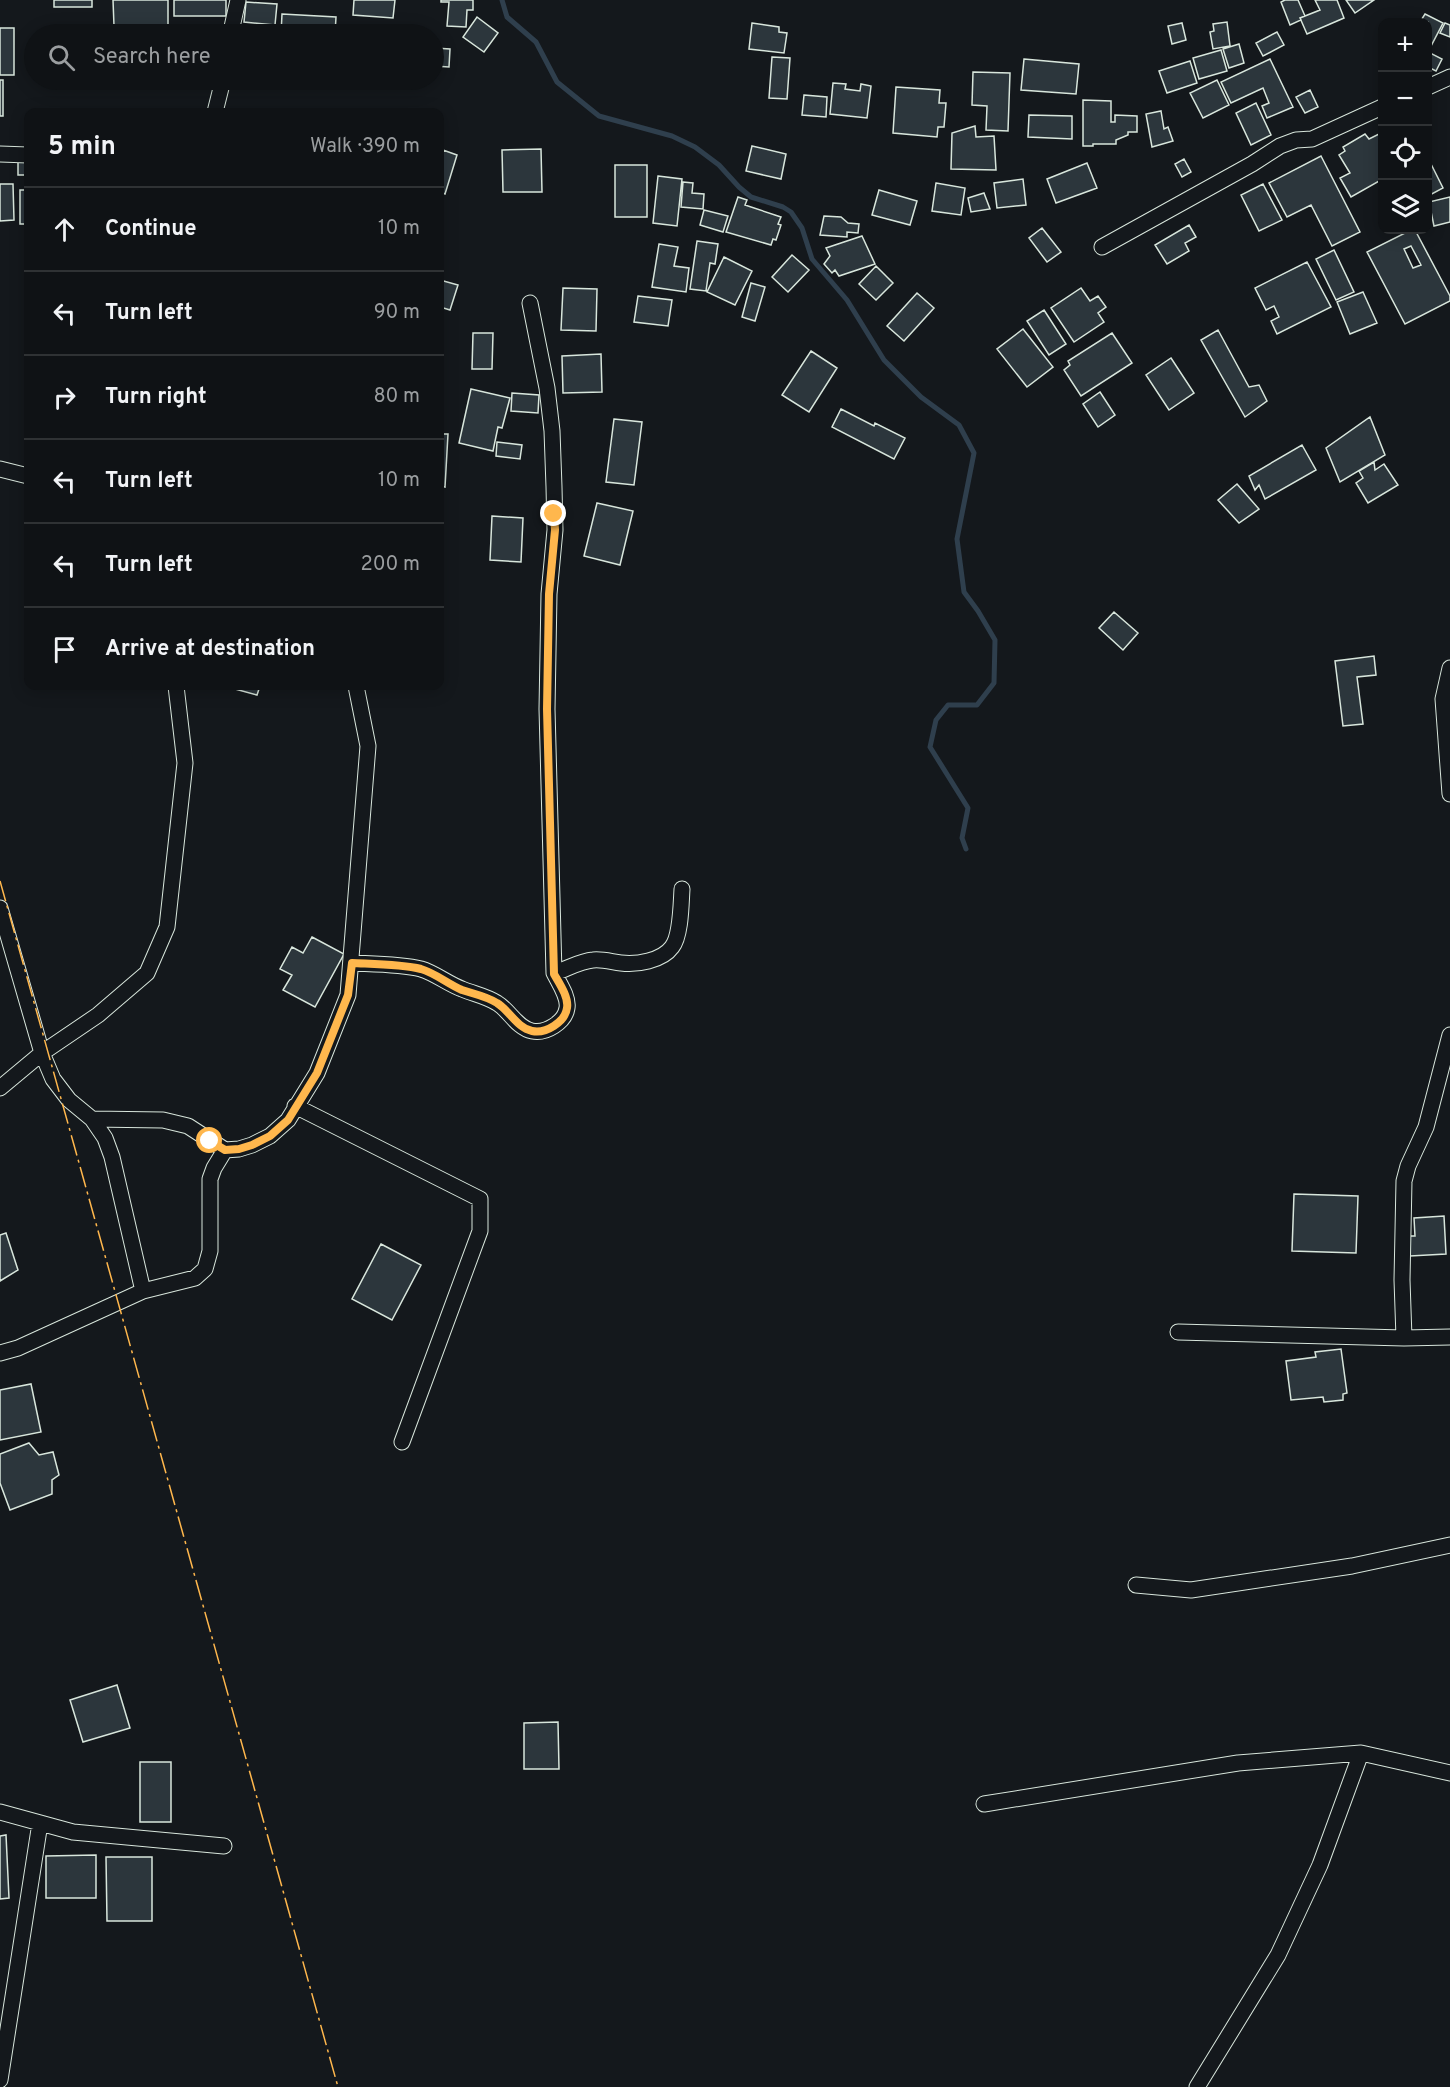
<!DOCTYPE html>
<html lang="en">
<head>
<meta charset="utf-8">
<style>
  :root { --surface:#0f1215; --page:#1d2022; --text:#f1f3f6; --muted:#9b9ea0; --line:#2f3234 }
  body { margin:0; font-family:Overpass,sans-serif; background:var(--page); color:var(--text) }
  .controls { position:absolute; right:18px; top:18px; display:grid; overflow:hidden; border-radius:12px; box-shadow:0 3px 15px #0003 }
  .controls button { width:54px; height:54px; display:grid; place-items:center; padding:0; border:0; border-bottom:2px solid var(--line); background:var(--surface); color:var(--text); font:30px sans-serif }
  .stop { position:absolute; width:18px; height:18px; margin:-14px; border:4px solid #ffb74d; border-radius:50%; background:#fff }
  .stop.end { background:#ffb74d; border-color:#fff; box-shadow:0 2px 6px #0008 }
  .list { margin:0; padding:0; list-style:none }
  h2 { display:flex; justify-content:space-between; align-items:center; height:78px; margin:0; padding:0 24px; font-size:26px }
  h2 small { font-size:20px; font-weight:400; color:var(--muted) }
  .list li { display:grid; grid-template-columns:39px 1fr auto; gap:18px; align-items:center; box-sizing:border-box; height:84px; padding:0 24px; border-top:2px solid var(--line) }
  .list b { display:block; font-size:22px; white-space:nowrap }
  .list em { font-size:20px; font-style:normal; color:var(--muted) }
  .icon { flex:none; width:33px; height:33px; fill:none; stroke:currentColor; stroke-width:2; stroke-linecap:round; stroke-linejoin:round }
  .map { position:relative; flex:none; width:1450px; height:2087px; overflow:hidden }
  .search { position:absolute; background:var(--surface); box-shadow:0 3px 15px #0003; left:24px; top:24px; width:420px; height:66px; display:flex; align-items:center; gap:15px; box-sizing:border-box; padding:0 21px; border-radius:33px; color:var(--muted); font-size:22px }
  .panel { position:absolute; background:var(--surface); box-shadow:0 3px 15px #0003; left:24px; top:108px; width:420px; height:582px; border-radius:12px }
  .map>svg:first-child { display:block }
</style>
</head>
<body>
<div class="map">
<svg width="1450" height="2087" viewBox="0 0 1450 2087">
  <rect width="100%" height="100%" fill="#14181c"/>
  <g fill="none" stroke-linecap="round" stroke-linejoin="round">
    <path stroke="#2f3f4d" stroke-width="5" d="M502,0L507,17L536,42L557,82L599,116L672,136L695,147L719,165L739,187L751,197L783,207L791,212L802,228L812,259L847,300L884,360L921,397L959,425L974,453L957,539L964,592L978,611L995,640L994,683L977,705H948L936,720L930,747L968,808L962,838L966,849"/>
  </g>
  <path fill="#2c363c" stroke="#d8e6dc" stroke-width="1.5" fill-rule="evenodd" d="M54,0H92V7H54Z
    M113,0H168V25L114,26Z
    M174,0H226V16H174Z
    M354,0H395L393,18L353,15Z
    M441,0H473V10H467L466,27L447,26L449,2H441Z
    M1285,0H1298L1305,16L1300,18L1301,20L1290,25L1281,2Z
    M1315,0H1337L1344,18L1307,34L1300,18L1320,10Z
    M1346,0H1374L1355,13Z
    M246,2L277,4L275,25L244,22Z
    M282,14L336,17L335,34H281Z
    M1425,14L1443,23L1428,52L1442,59L1436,71L1428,67V22H1420Z
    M477,17L498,33L484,52L463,37Z
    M1227,22L1230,46L1213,49L1210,32L1214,31L1213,24Z
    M752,23L779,27V32L787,33L784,53L749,49Z
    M1182,23L1186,40L1172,44L1168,26Z
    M1445,23L1450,25V37L1440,33Z
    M0,28H14V75H0Z
    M1277,32L1284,45L1263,56L1256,43Z
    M1239,44L1244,63L1229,68L1223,49Z
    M434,48L450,49L449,67L434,66Z
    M1221,50L1227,71L1199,79L1193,58Z
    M772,57L790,58L787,99L769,98Z
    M1024,59L1079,64L1076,94L1021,90Z
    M1270,59L1293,107L1267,118L1262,106L1269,103L1263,88L1231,103L1221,82Z
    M1190,61L1197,83L1167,93L1159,71Z
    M973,72L1010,73L1008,131L986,130L987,106L972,105Z
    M0,80H3V116H0Z
    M1217,80L1229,105L1203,118L1190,93Z
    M833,83L846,84L845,89L860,91L861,84L871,86L867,118L830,114Z
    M896,87L940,90L939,103H946L944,127H938L937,137L893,133Z
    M1310,90L1318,107L1305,113L1296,97Z
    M804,95L827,97L826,117L802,115Z
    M1083,100L1111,101V122H1115V115L1137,116V132H1128V135L1116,140V144H1093V146H1083Z
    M1256,103L1271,135L1251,145L1236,113Z
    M1161,111L1164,129L1168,127L1173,141L1152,147L1146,114Z
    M1029,115L1072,116V139L1028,137Z
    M975,126L976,137L994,136L996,170L951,169L952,133Z
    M1365,134L1369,139L1379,134L1382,139V175L1379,177L1381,180L1351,197L1340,178L1350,173L1339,155L1345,151L1343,147Z
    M752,146L786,154L781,179L746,171Z
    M541,149L542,192H503L502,150Z
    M443,150L457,155L445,194L440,192V160Z
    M1321,156L1360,232L1332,246L1311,205L1287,217L1269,183Z
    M1428,158L1443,188L1428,196Z
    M1184,159L1191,172L1182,177L1175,164Z
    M18,160L28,161V175H18Z
    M1087,163L1097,188L1056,203L1047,179Z
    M615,165H647V217H615Z
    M658,176L682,179L677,226L653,223Z
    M1023,179L1026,205L997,208L994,183Z
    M683,182L693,183L692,193L704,194L703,209L681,207Z
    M936,183L965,188L961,215L932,211Z
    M0,184H13L14,220L0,221Z
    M1263,184L1282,220L1259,231L1241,195Z
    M20,190H28V224H20Z
    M879,190L917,201L910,225L872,215Z
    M984,193L990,209L971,212L968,198Z
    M738,197L747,200L745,205L781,217L778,224L781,225L776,240L773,239L771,245L726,232Z
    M1450,197V222L1434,226L1429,202Z
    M704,210L728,216L723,232L700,225Z
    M824,216L841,217L848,223L859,224L858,233L847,232V237L820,235Z
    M1189,225L1196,237L1185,243L1189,251L1167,264L1155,245Z
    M1042,228L1061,252L1047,262L1029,238Z
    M1411,230H1415L1450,296V301L1405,324L1367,252ZM1411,246L1421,265L1413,268L1404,249Z
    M862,236L875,264L839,276L835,270L832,273L824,264L830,256L826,248Z
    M697,241L718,244L715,264L710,263L706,291L690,289Z
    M659,244L678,247L674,266L689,268L686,292L652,287Z
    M1334,250L1354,292L1336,300L1316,259Z
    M792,255L809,270L788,292L772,277Z
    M724,257L752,271L735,305L707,292Z
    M1307,262L1331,307L1277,334L1271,321L1279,317L1274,306L1266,310L1255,288Z
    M876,266L893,283L876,300L859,284Z
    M440,280L458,285L450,310L440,307Z
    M751,283L765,287L755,321L742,317Z
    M563,288L597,289L596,331L561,330Z
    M1081,288L1090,301L1098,296L1106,307L1098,313L1104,322L1074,342L1051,308Z
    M1363,292L1377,323L1350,334L1337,302Z
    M917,293L934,308L904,341L887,326Z
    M638,296L672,300L668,326L634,322Z
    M1044,310L1066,344L1049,355L1027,321Z
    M1023,329L1053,367L1027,387L997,349Z
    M1218,330L1249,387L1259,385L1267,401L1245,417L1201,340Z
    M473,333H493L492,369H472Z
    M1112,333L1132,363L1081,396L1064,370L1070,365L1068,361Z
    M811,351L837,368L809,412L782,395Z
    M601,354L602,392L563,393L562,356Z
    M1171,358L1194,393L1169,410L1146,375Z
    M471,389L510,398L502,428L498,427L493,451L459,443Z
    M1100,392L1115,415L1098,427L1083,404Z
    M512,393L539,395L538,413L511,411Z
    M841,409L874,426L875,423L905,438L894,459L832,427Z
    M1370,417L1385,455L1340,482L1326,448Z
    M614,419L642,422L634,485L606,482Z
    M440,434H448L445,487L440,486Z
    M497,442L522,445L520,459L496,456Z
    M1302,445L1316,470L1265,499L1259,485L1255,490L1249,476Z
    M1374,462L1375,470L1384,464L1398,485L1368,503L1356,483L1363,478L1359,471Z
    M1237,484L1259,509L1239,523L1218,500Z
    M597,503L633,511L620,565L584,556Z
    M492,516L523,518L521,562L490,560Z
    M1114,612L1138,633L1123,650L1099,628Z
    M1374,656L1376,675L1357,677L1363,724L1343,726L1335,661Z
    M224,686H260L257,695Z
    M312,937L344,954L315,1007L283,990L292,975L280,969L292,947L303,953Z
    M1294,1194L1358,1196L1356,1253L1292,1251Z
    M1444,1216L1446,1254L1410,1256L1409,1236H1415L1414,1218Z
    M6,1233L18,1270L0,1281V1235Z
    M381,1244L421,1265L392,1320L352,1299Z
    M1341,1349L1347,1393L1343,1394V1400L1324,1402L1323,1397L1291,1400L1286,1361L1316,1357L1315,1352Z
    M31,1384L41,1432L0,1440V1390Z
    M29,1443L39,1455L53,1452L59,1475L52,1480V1494L10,1510L0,1483V1454Z
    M117,1685L130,1728L83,1742L70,1700Z
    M558,1722L559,1769H524V1723Z
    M140,1762H171V1822H140Z
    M6,1835L9,1898L0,1899V1836Z
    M96,1855V1898H46V1856Z
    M106,1857H152V1921H107Z"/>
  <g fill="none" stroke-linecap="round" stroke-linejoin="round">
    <g stroke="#d8e6dc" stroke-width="17">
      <path id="street" d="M228,34L232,27L238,0
        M1428,87L1450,77
        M215,112L223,80
        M0,154L28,155
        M1102,247L1252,164L1280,146L1296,140L1312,139L1382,107
        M530,303L547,388L552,431L554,487L555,530L549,594L547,709L554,973
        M0,469L28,476
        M1450,668L1443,699L1450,794
        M0,908L42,1053L53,1079L69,1100L92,1119L105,1138L112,1157L143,1291
        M352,963C372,964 401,964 421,969C435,973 448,984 462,989C474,994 486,996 497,1003C509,1010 517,1028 532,1031C546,1034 565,1022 567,1008C569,997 559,983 554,973C567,969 580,961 593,960C603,959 612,962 621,963C636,965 662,961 672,947C681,936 681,904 682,889
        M0,1088L42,1053L98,1015L147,973L167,927L185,763L176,686
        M295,1106L480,1199V1231L402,1442
        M92,1119L163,1120L188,1126L225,1150
        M1178,1332L1404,1338L1450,1337
        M1404,1338L1402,1280L1404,1181L1408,1166L1426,1127L1450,1035
        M0,1353L18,1348L143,1291L195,1278L205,1269L210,1251V1179L214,1168L225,1150L239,1149L252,1145L270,1136L288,1120L317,1073L348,995L368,746L356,686
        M1136,1585L1191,1590L1352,1566L1450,1545
        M984,1804L1238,1763L1361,1753
        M0,1812L73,1832L224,1846
        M0,2080L40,1823
        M1197,2087L1278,1955L1320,1865L1361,1753L1450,1773"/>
    </g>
    <use href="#street" stroke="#14181c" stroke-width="15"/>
    <path stroke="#ffb74d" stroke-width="1.5" stroke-dasharray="21 4.5 3 4.5" stroke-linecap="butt" d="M0,881L338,2087"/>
  </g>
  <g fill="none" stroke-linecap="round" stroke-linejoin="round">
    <path stroke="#ffb74d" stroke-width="8" d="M210,1141L225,1150L239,1149L252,1145L270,1136L288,1120L317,1073L348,995L352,963C372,964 401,964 421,969C435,973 448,984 462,990C474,994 486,996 497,1003C509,1010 517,1028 532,1031C546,1034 565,1022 567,1008C569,997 559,983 554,974L547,709L549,594L555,530L554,514"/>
  </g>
</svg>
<div class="controls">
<button>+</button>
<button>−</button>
<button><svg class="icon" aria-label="locate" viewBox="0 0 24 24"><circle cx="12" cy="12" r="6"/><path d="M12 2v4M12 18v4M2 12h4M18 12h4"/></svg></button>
<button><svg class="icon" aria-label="layers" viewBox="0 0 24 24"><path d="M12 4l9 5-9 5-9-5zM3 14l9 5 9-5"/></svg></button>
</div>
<div class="stop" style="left:210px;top:1141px"></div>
<div class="stop end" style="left:554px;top:514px"></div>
<div class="search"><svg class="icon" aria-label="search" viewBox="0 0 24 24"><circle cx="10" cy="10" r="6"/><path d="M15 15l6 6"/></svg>Search here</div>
<section class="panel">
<h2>5 min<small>Walk · 390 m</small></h2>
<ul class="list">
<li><svg class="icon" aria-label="ahead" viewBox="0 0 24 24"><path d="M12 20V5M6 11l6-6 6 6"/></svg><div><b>Continue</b></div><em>10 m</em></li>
<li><svg class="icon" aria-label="left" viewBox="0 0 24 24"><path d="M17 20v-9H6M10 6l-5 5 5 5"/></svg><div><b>Turn left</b></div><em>90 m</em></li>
<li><svg class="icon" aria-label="right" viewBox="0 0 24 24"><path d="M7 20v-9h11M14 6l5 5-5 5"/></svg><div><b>Turn right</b></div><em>80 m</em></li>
<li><svg class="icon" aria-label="left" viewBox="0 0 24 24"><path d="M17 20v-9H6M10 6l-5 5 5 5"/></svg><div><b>Turn left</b></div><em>10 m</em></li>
<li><svg class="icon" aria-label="left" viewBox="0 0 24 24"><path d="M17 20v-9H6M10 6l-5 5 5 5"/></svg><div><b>Turn left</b></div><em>200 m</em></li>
<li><svg class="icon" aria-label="arrive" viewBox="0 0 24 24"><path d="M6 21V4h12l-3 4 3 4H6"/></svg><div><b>Arrive at destination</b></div></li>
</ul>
</section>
</div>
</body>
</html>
